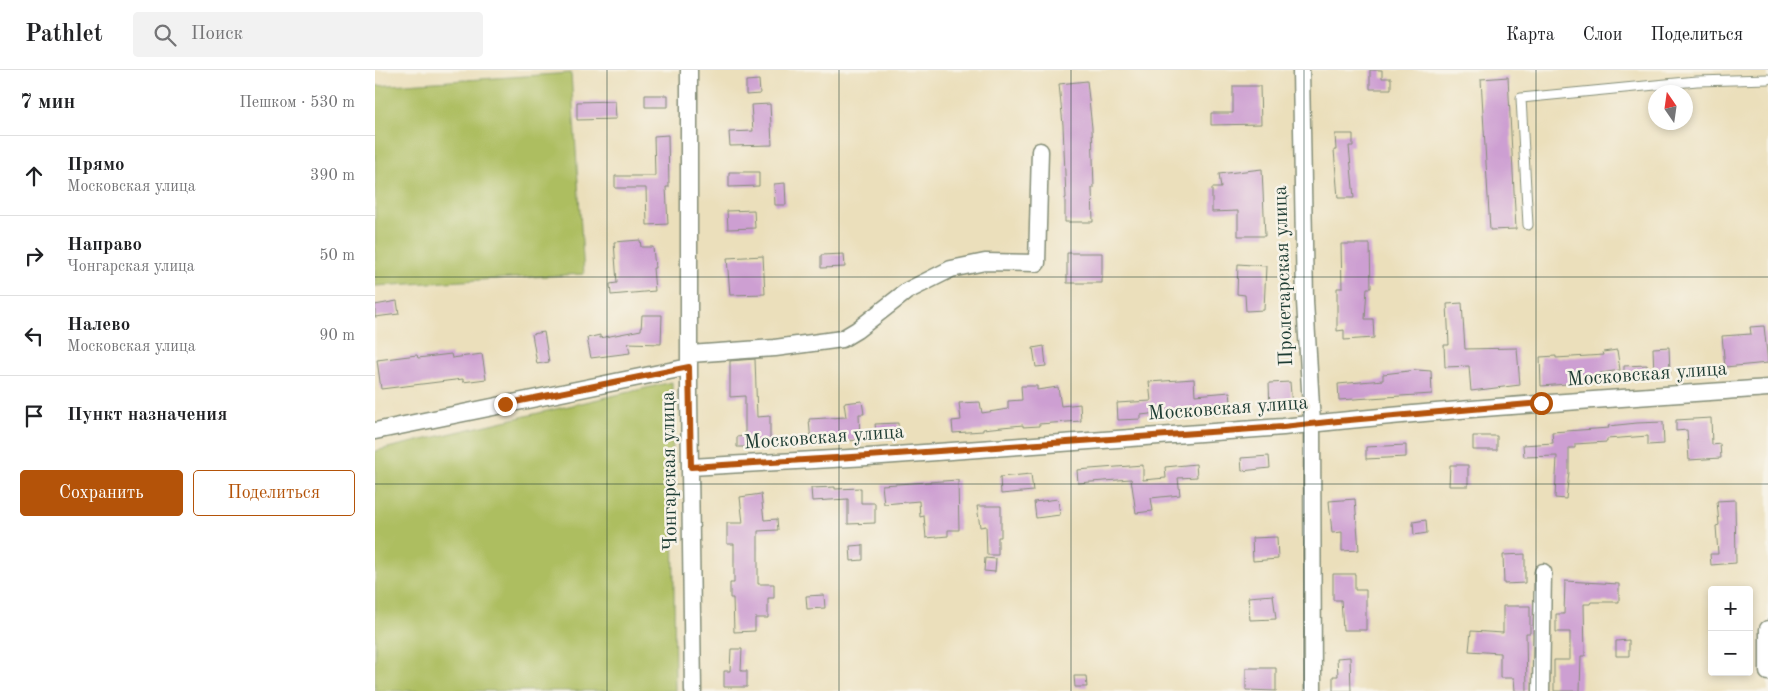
<!DOCTYPE html>
<html lang="ru">
<head>
<meta charset="utf-8">
<style>
  :root { --surface:#fff; --page:#f2f2f2; --text:#202124; --muted:#757577; --line:#e0e0e0; --accent:#b45309 }
  body { margin:0; font-family:"Old Standard TT",serif; background:var(--page); color:var(--text) }
  .controls { position:absolute; right:15px; bottom:15px; display:grid; overflow:hidden; border-radius:5px; box-shadow:0 2px 8px #0003 }
  .controls button { width:45px; height:45px; display:grid; place-items:center; padding:0; border:0; border-bottom:1px solid var(--line); background:var(--surface); color:var(--text); font:25px sans-serif }
  .compass { position:absolute; left:1273px; top:15px; width:45px; height:45px; border-radius:50%; background:var(--surface); box-shadow:0 2px 8px #0003; rotate:347deg }
  .stop { position:absolute; width:15px; height:15px; margin:-11px; border:4px solid #b45309; border-radius:50%; background:#fff }
  .stop.end { background:#b45309; border-color:#fff; box-shadow:0 1px 5px #0008 }
  .list { margin:0; padding:0; list-style:none }
  h2 { display:flex; justify-content:space-between; align-items:center; height:65px; margin:0; padding:0 20px; font-size:21px }
  h2 small { font-size:16px; font-weight:400; color:var(--muted) }
  .list li { display:grid; grid-template-columns:32px 1fr auto; gap:15px; align-items:center; box-sizing:border-box; height:80px; padding:0 20px; border-top:1px solid var(--line) }
  .list b { display:block; font-size:19px; white-space:nowrap }
  .list p { margin:0; font-size:16px; white-space:nowrap; color:var(--muted) }
  .list em { font-size:16px; font-style:normal; color:var(--muted) }
  .actions { display:flex; gap:10px; padding:15px 20px }
  .actions a { flex:1; padding:11px 0; border:1px solid var(--accent); border-radius:5px; text-align:center; font-size:18px; color:var(--accent) }
  .actions .main { background:var(--accent); color:#fff }
  .icon { flex:none; width:28px; height:28px; fill:none; stroke:currentColor; stroke-width:2; stroke-linecap:round; stroke-linejoin:round }
  .map { position:relative; flex:none; width:1393px; height:621px; overflow:hidden }
  header { display:flex; align-items:center; gap:30px; box-sizing:border-box; height:70px; padding:0 25px; background:var(--surface); border-bottom:1px solid var(--line) }
  header strong { font-size:24px }
  nav { display:flex; gap:28px; margin-inline-start:auto; font-size:18px }
  .search { width:350px; height:45px; background:var(--page); display:flex; align-items:center; gap:12px; box-sizing:border-box; padding:0 18px; border-radius:5px; color:var(--muted); font-size:19px }
  main { display:flex }
  aside { flex:1; background:var(--surface) }
  .map>svg:first-child { display:block }
</style>
</head>
<body>
<header>
<strong>Pathlet</strong>
<div class="search"><svg class="icon" aria-label="search" viewBox="0 0 24 24"><circle cx="10" cy="10" r="6"/><path d="M15 15l6 6"/></svg>Поиск</div>
<nav><a>Карта</a><a>Слои</a><a>Поделиться</a></nav>
</header>
<main>
<aside>
<h2>7 мин<small>Пешком · 530 m</small></h2>
<ul class="list">
<li><svg class="icon" aria-label="ahead" viewBox="0 0 24 24"><path d="M12 20V5M6 11l6-6 6 6"/></svg><div><b>Прямо</b><p>Московская улица</p></div><em>390 m</em></li>
<li><svg class="icon" aria-label="right" viewBox="0 0 24 24"><path d="M7 20v-9h11M14 6l5 5-5 5"/></svg><div><b>Направо</b><p>Чонгарская улица</p></div><em>50 m</em></li>
<li><svg class="icon" aria-label="left" viewBox="0 0 24 24"><path d="M17 20v-9H6M10 6l-5 5 5 5"/></svg><div><b>Налево</b><p>Московская улица</p></div><em>90 m</em></li>
<li><svg class="icon" aria-label="arrive" viewBox="0 0 24 24"><path d="M6 21V4h12l-3 4 3 4H6"/></svg><div><b>Пункт назначения</b></div></li>
</ul>
<div class="actions"><a class="main">Сохранить</a><a>Поделиться</a></div>
</aside>
<div class="map">
<svg width="1393" height="621" viewBox="0 0 1393 621">
  <rect width="100%" height="100%" fill="#f7f3e8"/>
  <filter id="ink" filterUnits="userSpaceOnUse"><feTurbulence type="fractalNoise" baseFrequency=".02" numOctaves="2"/><feDisplacementMap in="SourceGraphic" scale="10" xChannelSelector="R" yChannelSelector="G"/><feConvolveMatrix kernelMatrix="1 2 1 2 8 2 1 2 1" color-interpolation-filters="sRGB"/></filter>
  <filter id="wash" filterUnits="userSpaceOnUse"><feTurbulence type="fractalNoise" baseFrequency=".0096" numOctaves="4" result="noise"/><feDisplacementMap in="SourceGraphic" scale="20" xChannelSelector="R" yChannelSelector="G"/><feGaussianBlur stdDeviation="1.12" result="paint"/><feColorMatrix in="noise" values="0 0 0 0 0 0 0 0 0 0 0 0 0 0 0 0 0 1.4 0 .05"/><feComposite in="paint" operator="in"/></filter>
  <g filter="url(#wash)">
    <rect width="100%" height="100%" fill="#ebdfbb"/>
    <path fill="#adbe61" stroke="#667e4a" d="M196,3L209,204L0,216V16Z
      M297,312L300,621H0V381Z"/>
    <g id="blocks">
      <path fill="#cd9fd2" d="M995,0H1007V8H1016V19H995Z
        M1133,7L1141,159L1115,160L1106,9Z
        M384,10L385,24L371,25V11Z
        M712,11L717,58L719,118H717L718,152H690V128H691L688,55L684,14Z
        M858,16H885L886,54L836,55V43H858Z
        M270,25H293V37H270Z
        M240,31L241,49L202,50V32Z
        M395,34L397,75L355,76L354,62L378,61L376,35Z
        M960,64H978V76H974L979,128H963L959,80H961Z
        M293,65L294,117H291L293,154L272,155L271,118H240V106H280L279,66Z
        M887,99L890,166H863V141L837,142V118H846L844,104Z
        M354,102H384V116L354,117Z
        M410,113L411,135H400L399,114Z
        M379,140L380,158L353,159L352,141Z
        M265,170L266,177H278L280,198H278L280,221L236,225L235,214L242,213L239,172Z
        M966,174H995L996,218H992L990,249H998L999,268L969,270V260L962,261V218H967Z
        M692,183H727V213H692Z
        M469,184L470,197L446,198V185Z
        M388,186L390,224L355,225L352,188Z
        M863,194L891,196L889,240L871,241L870,225L862,224Z
        M22,231L24,244L0,247V235Z
        M1087,233L1090,279L1142,278L1145,315L1096,321L1094,296L1070,297L1069,275H1074L1072,234Z
        M267,245H287L286,274L253,273L255,283L216,288L212,268L225,265V268L266,260Z
        M1389,256L1393,293L1350,297L1347,266L1376,264L1375,257Z
        M169,262L174,292L162,294L157,264Z
        M669,276L671,296L661,297L658,278Z
        M1294,277L1295,304L1279,305L1278,278Z
        M1242,280L1245,300L1220,304V310H1205V313L1166,316L1165,287L1181,286V288L1229,285L1228,282Z
        M76,284L77,288L107,284L111,309L88,312V309L6,319L2,290L42,285L43,288Z
        M380,289L382,347L395,346V377H362V367L370,366V326L355,327V291Z
        M1272,295L1273,306L1249,307V296Z
        M1042,300L1056,301L1057,324L964,330L963,314L1008,310V304Z
        M819,309L820,325L855,322L857,342L801,346L800,341L766,345V349L743,350L742,333L776,331L774,312Z
        M915,312L917,337L895,339L894,313Z
        M646,316H662V320L683,317L686,336L705,334L706,351L664,354V356L648,357V355L627,357L608,359V361L578,363L577,351L586,350L584,333L605,332L607,343L633,339V331L647,330Z
        M487,331L489,344H484L485,370L436,374L434,349L471,347L469,333Z
        M1336,348L1337,375L1345,374L1346,388L1314,390L1312,360L1301,361V350Z
        M1288,352L1289,374L1273,375V366L1232,369V372L1200,374V378H1194V402L1191,429L1180,428L1182,386L1149,387L1148,375L1178,373L1177,362L1234,358L1233,356L1262,353Z
        M523,353L524,368L502,369L500,354Z
        M1098,366H1122V380H1098Z
        M1031,375V387L991,389V377Z
        M894,386L895,398L867,401L866,388Z
        M821,394L822,407L803,408L805,425L776,428L778,441L761,443L756,409L703,413L702,400L768,395V410L791,408L790,397Z
        M1075,395H1093V416H1074Z
        M656,404L658,421L626,424L625,407Z
        M583,410L584,460H573V466L551,468L549,446L545,447L544,431L509,434L507,415Z
        M460,417V419L486,418V433H500V453L473,454V429L437,431L436,418Z
        M386,424L389,450L402,449L403,460L383,461V514H399V528H393V548H380V561L359,562L358,528H355V513H359V474H352V453H368L365,427Z
        M683,429L685,445L661,448L659,432Z
        M980,429L984,480L967,481V462L957,463L954,431Z
        M1360,430L1361,493L1336,495L1335,484H1343L1341,456L1344,455L1342,431Z
        M602,436H626V467H623V485H612L611,456L605,457Z
        M1051,450L1052,463L1039,465L1038,452Z
        M902,467L903,489L878,491L877,468Z
        M488,475V490L476,491L475,476Z
        M1150,484V513L1129,514L1128,485Z
        M610,488L621,489L620,502L609,501Z
        M958,504H980V520H991V560H968L966,530H958Z
        M1190,511L1244,514V532H1216L1215,534H1209L1210,586H1206L1205,621H1179V590H1195V562H1181V544H1189Z
        M449,525L450,538L432,539L431,526Z
        M898,525L901,549L875,550L873,527Z
        M1128,536H1155V563H1151L1152,621H1140L1139,608H1125V583L1094,581L1096,561L1128,563Z
        M1254,570V586H1241V571Z
        M356,579H367L366,601H372V617H349V601H355Z
        M975,587L976,621H958V606H963L962,588Z
        M871,598H901V621L871,620Z
        M699,606H711L712,617H700Z"/>
    </g>
  </g>
  <g filter="url(#ink)">
    <use href="#blocks" fill-opacity="0" stroke="#858e78" stroke-width="1"/>
    <g fill="none" stroke-linecap="round" stroke-linejoin="round">
      <g stroke="#858e78" stroke-width="11">
        <path id="lane" d="M1153,155L1146,28L1322,11L1393,9"/>
      </g>
      <g stroke="#858e78" stroke-width="19">
        <path id="street" d="M314,0V326L318,621
          M926,0L930,231L937,354L938,621
          M315,284L400,278L467,269L482,260L532,221L576,199L610,192L662,193L665,81
          M0,361L314,297
          M316,397L493,387L908,357C1070,339 1231,329 1393,318
          M1393,559V602
          M1166,621L1168,502"/>
      </g>
      <use href="#lane" stroke="#fff" stroke-width="9"/>
      <use href="#street" stroke="#fff" stroke-width="16"/>
    </g>
  </g>
  <g fill="none" stroke-linecap="round" stroke-linejoin="round" filter="url(#ink)">
    <path stroke="#b45309" stroke-width="6" d="M130,334L314,297L316,397L493,386L908,357L963,351L1166,333"/>
  </g>
  <path fill="none" stroke="#1f3d34" stroke-width="1" stroke-opacity="0.55" d="M232,0V621M464,0V621M696,0V621M929,0V621M1161,0V621M0,207H1393M0,414H1393"/>
  <g text-anchor="middle" dominant-baseline="central" stroke-width="5" stroke-linejoin="round" paint-order="stroke">
    <g font-size="20" fill="#1f3d34" stroke="#f7f3e8">
      <text transform="translate(909 206) rotate(-92)">Пролетарская улица</text>
      <text transform="translate(1272 305) rotate(-4)">Московская улица</text>
      <text transform="translate(853 339) rotate(-4)">Московская улица</text>
      <text transform="translate(449 368) rotate(-4)">Московская улица</text>
      <text transform="translate(295 401) rotate(-91)">Чонгарская улица</text>
    </g>
  </g>
</svg>
<div class="controls">
<button>+</button>
<button>−</button>
</div>
<svg class="compass" viewBox="-18 -18 36 36"><path d="M0-13l5 13h-10z" fill="#e53935"/><path d="M0 13l5-13h-10z" fill="#757577"/></svg>
<div class="stop" style="left:1166px;top:333px"></div>
<div class="stop end" style="left:130px;top:334px"></div>
</div>
</main>
</body>
</html>
